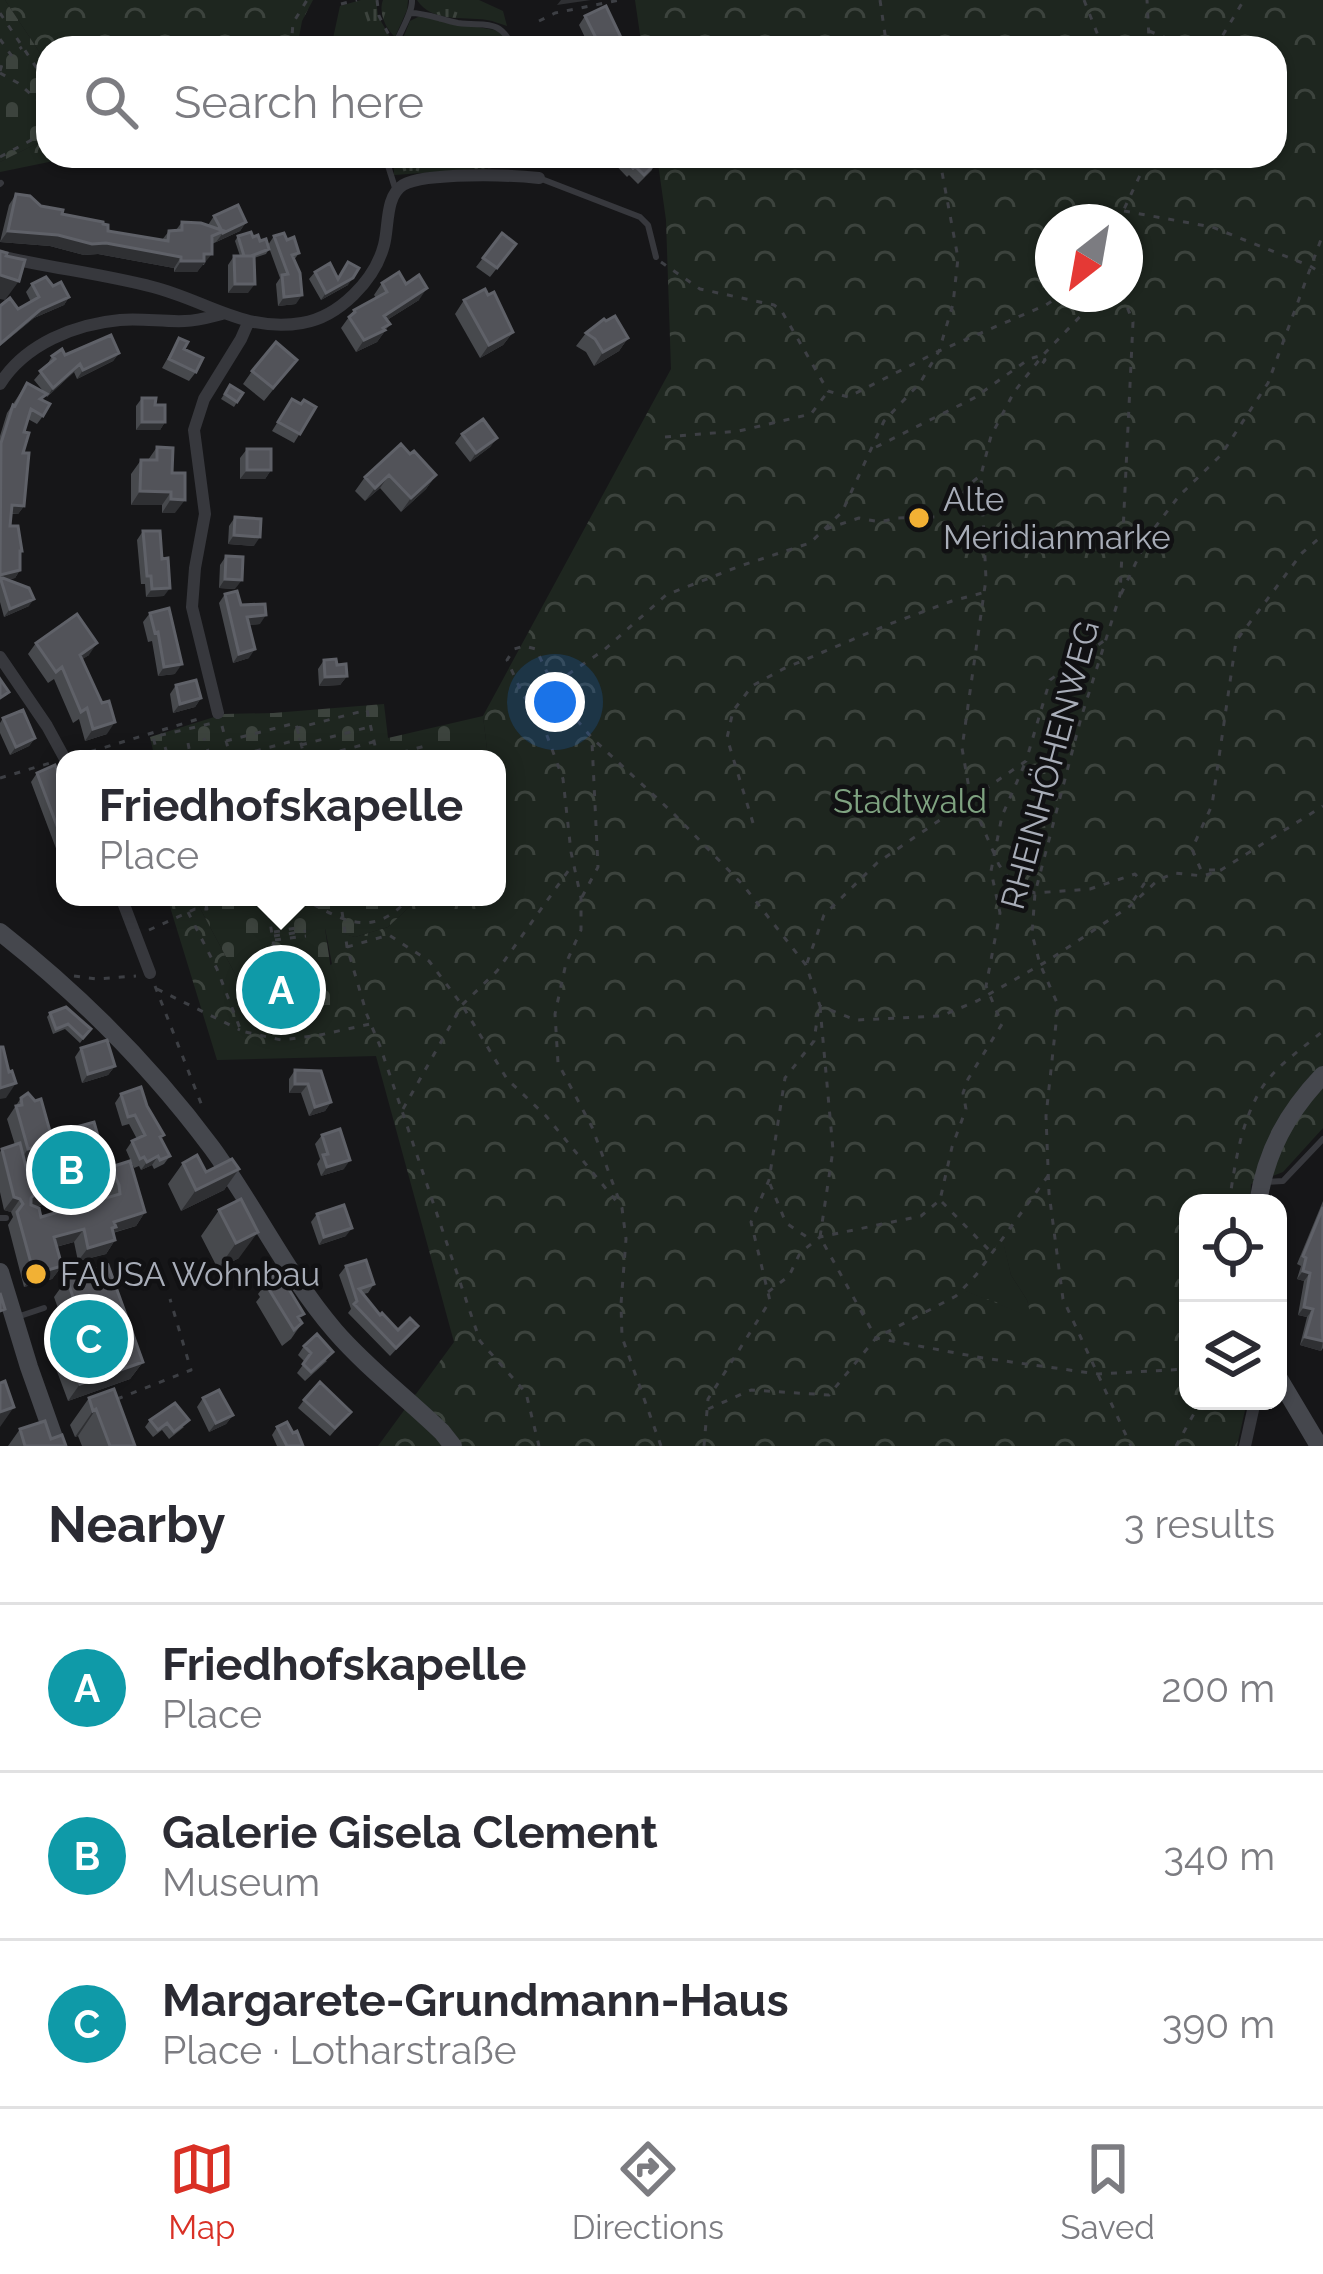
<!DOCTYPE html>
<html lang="en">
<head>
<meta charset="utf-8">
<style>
  :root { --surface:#fff; --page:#f7f7f7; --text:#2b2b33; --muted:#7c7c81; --line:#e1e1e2; --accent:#d93025 }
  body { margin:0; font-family:Raleway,sans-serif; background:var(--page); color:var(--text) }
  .controls { position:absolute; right:36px; bottom:36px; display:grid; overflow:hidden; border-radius:24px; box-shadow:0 3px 9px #0004 }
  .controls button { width:108px; height:108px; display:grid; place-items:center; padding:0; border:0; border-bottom:3px solid var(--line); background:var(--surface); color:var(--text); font:60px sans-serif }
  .compass { position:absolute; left:1035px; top:204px; width:108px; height:108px; border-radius:50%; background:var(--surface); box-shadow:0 3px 9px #0004; rotate:211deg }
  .you { position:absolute; left:555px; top:702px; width:42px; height:42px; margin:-30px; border:9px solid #fff; border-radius:50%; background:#1a73e8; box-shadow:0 0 0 18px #1a73e833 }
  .badge { display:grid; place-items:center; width:78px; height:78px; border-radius:50%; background:var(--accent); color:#fff; font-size:39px; font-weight:700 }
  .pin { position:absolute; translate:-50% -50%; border:6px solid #fff; box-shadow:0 3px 12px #0006 }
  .popup { position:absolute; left:56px; top:750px; width:450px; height:156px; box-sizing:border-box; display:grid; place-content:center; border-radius:24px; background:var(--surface); filter:drop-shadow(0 3px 9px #0005); font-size:39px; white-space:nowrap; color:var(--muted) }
  .popup b { font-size:45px; color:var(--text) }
  .popup::after { content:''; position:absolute; left:50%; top:100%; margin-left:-24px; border:24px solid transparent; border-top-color:var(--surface) }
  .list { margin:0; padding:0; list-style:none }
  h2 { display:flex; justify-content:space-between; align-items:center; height:156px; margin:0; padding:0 48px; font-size:51px }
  h2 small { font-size:39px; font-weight:400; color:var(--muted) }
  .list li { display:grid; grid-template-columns:78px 1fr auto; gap:36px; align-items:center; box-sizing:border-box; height:168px; padding:0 48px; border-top:3px solid var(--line) }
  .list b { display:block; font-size:45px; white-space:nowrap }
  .list p { margin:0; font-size:39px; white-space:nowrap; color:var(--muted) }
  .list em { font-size:39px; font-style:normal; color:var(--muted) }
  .icon { flex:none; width:66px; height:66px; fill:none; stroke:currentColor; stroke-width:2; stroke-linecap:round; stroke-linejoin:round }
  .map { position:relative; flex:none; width:1323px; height:1446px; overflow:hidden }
  .search { position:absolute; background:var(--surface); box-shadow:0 3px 9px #0004; left:36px; right:36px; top:36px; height:132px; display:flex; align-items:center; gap:30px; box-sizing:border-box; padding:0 42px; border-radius:36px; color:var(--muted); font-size:45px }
  .sheet { height:660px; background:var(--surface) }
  nav { display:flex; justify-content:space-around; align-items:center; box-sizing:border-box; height:168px; border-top:3px solid var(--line); background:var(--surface); font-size:33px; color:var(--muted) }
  nav a { display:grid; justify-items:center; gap:6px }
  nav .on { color:var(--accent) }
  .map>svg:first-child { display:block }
</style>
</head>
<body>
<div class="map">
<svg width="1323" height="1446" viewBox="0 0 1323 1446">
  <defs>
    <pattern id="grass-tufts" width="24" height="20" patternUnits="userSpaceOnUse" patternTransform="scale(3)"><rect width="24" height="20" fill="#1e261f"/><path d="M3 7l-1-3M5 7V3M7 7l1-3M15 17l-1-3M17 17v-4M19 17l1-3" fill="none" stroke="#3c433d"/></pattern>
    <pattern id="forest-crowns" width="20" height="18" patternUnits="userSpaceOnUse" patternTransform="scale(3)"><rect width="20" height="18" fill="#1e261f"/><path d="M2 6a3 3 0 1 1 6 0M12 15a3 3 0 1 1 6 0" fill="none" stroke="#3c433d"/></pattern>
    <pattern id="cemetery-stones" width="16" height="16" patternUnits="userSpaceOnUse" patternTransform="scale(3)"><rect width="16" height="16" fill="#1e261f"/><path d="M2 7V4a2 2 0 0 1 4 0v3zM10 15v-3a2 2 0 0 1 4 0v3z" fill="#3c433d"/></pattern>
  </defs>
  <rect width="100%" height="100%" fill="#161618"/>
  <path fill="url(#grass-tufts)" d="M361,0H376L378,16L394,44L392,48H331L340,6Z
    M383,0H408L407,10L395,37C386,29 378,13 383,0Z
    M417,0H479L503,11L507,26C500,24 494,21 487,20C462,16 432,23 417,0Z
    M420,16L499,31L512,48H399L410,21Z
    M404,156H540L536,165L394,175V162L405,159Z
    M1002,1236L1011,1275L1027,1300L1032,1318L965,1291Z"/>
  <path fill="url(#forest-crowns)" fill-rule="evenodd" d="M5,0H313L302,21L297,48H48V65Z
    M635,0H1323V1128L1283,1172L1251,1184L1250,1203H1188V1401H1247L1237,1446H378L454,1342L376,1056L217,1060L167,897H194L256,1013L332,964L325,928L355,937L388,927L420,897H497V759H483L487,749L483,716L671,369L666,220L657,156H1275V48H642ZM1053,222H1125V294H1053ZM1002,1238L1011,1275L1027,1300L1031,1317L966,1291Z
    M48,138V156H78L0,172V162Z"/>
  <path fill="url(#cemetery-stones)" d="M0,0H5L48,65V138L0,162Z
    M384,704L388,738L483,716L487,749L483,759H155L150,737L224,714L273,713Z
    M194,897H420L388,927L355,937L325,929L337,1010L271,1019L256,1013Z"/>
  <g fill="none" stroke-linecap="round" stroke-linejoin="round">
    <path stroke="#3d3f44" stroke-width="3" stroke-dasharray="6 9" stroke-linecap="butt" d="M377,0L379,16L390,37
      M880,0L887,48
      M1084,0L1103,48
      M341,4L357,0
      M0,13L48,85
      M539,21L555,13L620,0
      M1149,31L1191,48
      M0,39L11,55L22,47
      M291,48L293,23L307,0
      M1146,48L1149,39L1147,0
      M1215,48L1244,0
      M0,71L4,58
      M0,73L18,83L48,109
      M0,157L48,131
      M1124,211L1212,227L1310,266L1323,274
      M1118,222L1149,156
      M661,262L700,289L774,305L781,310L828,391L848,397L939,351L1046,305L1062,294
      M1098,294L1096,300L1043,355L1014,392L991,436L981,475L986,579L962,748L971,800L999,865L1014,885L1035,893L1090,889L1135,874L1144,884L1133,901
      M1122,294L1133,322L1120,595L1081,718L1035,893L1032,934L1040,964L1058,1005L1046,1116L1049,1193L1063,1299L1131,1446
      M665,437L739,431L811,414L826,394
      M876,447L974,398L1029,359L1043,355L1045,360L1042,364
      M826,529L859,518L880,522L896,518L939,517L955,505L970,484L981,475
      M1121,594L1149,535L1179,496L1221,455L1268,383L1323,234
      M553,675H567L604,650L666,595L740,566L810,543L842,512L884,421L920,383L939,351L953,304L958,258L942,172L933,156
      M222,726L231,759
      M297,728L305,759
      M226,741L296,723L297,728L367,710L378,759L425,746L428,759
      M188,743L191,759
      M301,745L369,727
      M165,747L169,759
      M76,756L205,717
      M159,759L153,737L213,723
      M175,759L208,751L204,738
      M226,759L300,739
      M273,759L286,756L287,759
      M311,759L373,742
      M0,778L50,763
      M753,823L727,738L733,711L752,686L783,669L887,625L952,601L982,593
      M1215,870H1201L1192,849L1212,805L1236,641L1302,553L1323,535
      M197,897L199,902L228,897
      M266,897L279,978
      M300,897C342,920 372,941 410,897
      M340,897L347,947L367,1015L380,1046L480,1341L526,1393L539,1446
      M364,897L367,909
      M387,897V899
      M582,897L598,867L592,742
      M188,912L217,969L241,1031L281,1040L320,1035L370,1024
      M149,930L195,909H207L205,901
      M274,932L301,927
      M274,936L306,931
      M275,940L306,936
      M347,947L389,935L429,961L462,1005L507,1079L546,1116L617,1202
      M807,963L824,915L877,863L1026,761L1050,680L1105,640
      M74,976L97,979L136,976
      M155,986L204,1111
      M157,989L240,1030
      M820,1007L833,1150L820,1237L876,1338L983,1358L1098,1374L1188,1369
      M403,1109L462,1005L497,971L571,867
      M770,1184L786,1223L813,1241
      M942,1202L990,1251
      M1229,1203C1235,1165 1240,1125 1260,1091C1274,1067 1302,1049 1323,1031
      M1278,1248V1249
      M768,1292L789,1276L800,1253L820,1237L921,1216L940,1200L952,1147L966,1109L963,1093L968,1079L1002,1024L986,986L1000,913L991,871L1002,816L1026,761
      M1278,1344L1283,1364
      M117,1399L191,1370L170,1299
      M708,1409L751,1390L829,1395L876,1338L956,1296L976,1275L1048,1176
      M661,1446L622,1337L621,1304L626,1239L622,1208L592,1127L558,1063L555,1014L566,963L581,930V898L571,852L563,779L542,722L523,695L507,660L514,649L524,646L536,649L560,700L592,738L673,813L743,885L806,965L820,1006L856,1020L941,1016L977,1001L1049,960L1130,906L1158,880L1175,873L1203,876L1221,870L1323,806
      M704,1446L708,1399L770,1301L751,1222L769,1180L785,1078L814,1041L818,1013
      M1176,1446L1201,1401"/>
    <path stroke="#37383d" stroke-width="6" d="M410,13C427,13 441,20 458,23C486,27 498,17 514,48
      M394,48C399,33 413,13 412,0
      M385,156L396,191
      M539,178L640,217L648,225L656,257
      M0,184L1,183
      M1265,1182L1283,1181L1323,1139
      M0,1218H6
      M17,1317L44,1308"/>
    <path stroke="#37383d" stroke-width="12" d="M0,256C51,268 103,274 153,287C205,300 245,333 302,323C339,317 375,280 384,245C389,227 385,196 403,185C425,172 512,175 539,178
      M0,384C25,344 75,324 120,320C141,318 164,322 185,321C198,321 210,317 222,314
      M0,657L47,726L65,759
      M218,713L192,607L195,568L205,514L194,430L204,399L241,339L248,323
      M121,897L150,973
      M1245,1446L1255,1401"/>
    <path stroke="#45474d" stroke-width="18" d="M0,932C80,995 151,1066 212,1148C255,1207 287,1275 335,1331C367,1368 407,1398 442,1432L453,1446
      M1258,1203C1266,1151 1287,1113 1323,1075
      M0,1272L29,1367L57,1446
      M1278,1377L1319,1446"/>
  </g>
  <path fill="#47494d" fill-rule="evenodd" d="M585,16L626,48H590L579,25Z
    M607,156H653L652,170L638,184L629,175L627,177Z
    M16,194L62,214L103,224L108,231L162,240L169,231L176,230L182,222L208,225L214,216L246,222L240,231L212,244L204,265H202L197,272H174V268L98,254L84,255L50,246L0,242L9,205Z
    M502,233L516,244L490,277L476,267Z
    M238,236L253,237L269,249L266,254L254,258L248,293H228V265L234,256H240L235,241Z
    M274,236L287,240L299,253L294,260L296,304L278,306L276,284L280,278L268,245Z
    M315,272L338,278L348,285L321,300L309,279Z
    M382,283L406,284L419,300L387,320L390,324L377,342L356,352L341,328L354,310L376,298L374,295Z
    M32,284L53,286L69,297L64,305L34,318L0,346V306L18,309L31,302L26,292Z
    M464,300L513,332L503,345L480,358L455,314Z
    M586,333L628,338L619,351L594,366L586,352L576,346Z
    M179,338L196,372L189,381L162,368Z
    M119,353L113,361L77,379L74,372L47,397L46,395L42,400L43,416L37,424L28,419L24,432L23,453L24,506L18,514H11L10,526L22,551L20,554V570L15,578L7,580L29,606L4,617L0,602V436L7,413L27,383L44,392L34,380L47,365L52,356Z
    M297,360L264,401L243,384L252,371Z
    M230,385L243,393L234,407L221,399Z
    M142,398L155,405L165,422L160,430H136V406Z
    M292,399L301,404L316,407L294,443L272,431Z
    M462,434L497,438L490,447L470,462L455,443Z
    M157,447L172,473L175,513H162V505H131V474L141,460H148Z
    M247,449L271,470L265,479H240V458Z
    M410,454L436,475L426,489L401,512L380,488L365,501L355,491L365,477Z
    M235,517L254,546L228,544L229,526Z
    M143,531L164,596L146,597L145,584H141L137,540Z
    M226,556L235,589L219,588L220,565Z
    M225,594L241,605L260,624L249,625V658L233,663L219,603Z
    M150,613L175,674L158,676L152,641L148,642L143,622Z
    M36,643L89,655L82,659L107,734L85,741L79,719L73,723L54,679L48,683L28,654Z
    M324,660L337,665L347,676L340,685L319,686L318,669Z
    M176,685L201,698L195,707L173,713L170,694Z
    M3,718L35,738L29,746L10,755L0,733V723Z
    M37,773L65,787V857L60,859L31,782Z
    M279,977L296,981L316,1013L298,1016L296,1002L276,1006L272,986Z
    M50,1013L91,1029L80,1043L65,1029L53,1034L47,1017Z
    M81,1048L115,1066L108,1075L82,1083L75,1057Z
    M295,1070L331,1102L325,1111L309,1116L301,1093H289V1079Z
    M121,1094L147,1106L164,1135L161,1138L170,1156L164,1164L154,1169L152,1165L141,1170L139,1166L134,1168L126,1150L132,1141L137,1139L129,1124L122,1126L115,1103Z
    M21,1098L53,1140L58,1132L98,1182L88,1184L84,1191L36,1207L41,1217L109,1197L102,1180L111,1167L145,1212L136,1226L113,1233L115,1240L106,1254L78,1261L74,1242L56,1247L62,1266L52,1279L24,1287L8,1225L13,1217L11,1212L4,1210L0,1192V1152L2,1149L15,1145L7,1119ZM49,1147L59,1178L31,1187L24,1160L44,1154Z
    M322,1135L344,1169L321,1176L317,1164L320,1159L315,1144Z
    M183,1163L206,1172L239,1169L224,1190L181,1211L168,1184Z
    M241,1199L239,1258L218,1269L201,1236L219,1210Z
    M1323,1201V1348L1321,1351L1300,1345L1307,1317L1298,1315L1304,1281L1297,1279L1301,1266L1297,1264Z
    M317,1214L346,1236L319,1245L311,1222Z
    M346,1266L374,1284L368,1293L363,1294L380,1315L398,1330L418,1326L390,1356L348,1313L351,1309L339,1275Z
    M270,1278L302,1323L291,1339L282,1346L256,1302L260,1297L258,1294Z
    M67,1279L143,1362L130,1379L68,1401L55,1366L59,1361L57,1356L60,1351L59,1346L62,1341L60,1335L65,1328L54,1297Z
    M304,1346L327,1361L305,1381L297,1373L305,1362L298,1355Z
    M89,1398L135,1446H82L78,1436L75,1437L70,1425Z
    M203,1398L233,1415L226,1424L209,1432L197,1407Z
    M304,1400L351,1412L330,1436L298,1408Z
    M150,1420L184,1427L169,1439L162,1430L153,1437L145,1427Z
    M277,1427L293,1433L303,1446H277L272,1435Z
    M20,1429L51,1439L66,1446H8Z"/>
  <path fill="#2f3033" d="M561,0H591L557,5Z
    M246,222L240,231L216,242L223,233Z
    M8,231L58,235L181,257L174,268L98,254L84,255L50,246L0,242Z
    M204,254H212L197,272H174L181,261Z
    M0,275L19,281L5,300L0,299Z
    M353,278L348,285L321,300L326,293Z
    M235,284H255L248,293H228Z
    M427,288L419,300L376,327L384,316Z
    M302,295L296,304L278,306L284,297Z
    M69,297L64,305L34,318L0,346L10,334L40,310Z
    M390,324L377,342L356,352L364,340Z
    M513,332L503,345L480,358L489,345Z
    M628,338L619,351L594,366L603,352Z
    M119,353L113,361L77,379L83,370Z
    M80,364L74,372L47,397L53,388Z
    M142,422H165L160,430H136Z
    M497,438L490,447L470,462L476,453Z
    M247,470H271L265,479H240Z
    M389,475L380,488L365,501L375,488Z
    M436,475L426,489L401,512L411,498Z
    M140,491L171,492L162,505H131Z
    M171,499L185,500L175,513H162Z
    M12,505L24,506L18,514L6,513Z
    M234,535L260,537L254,546L228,544Z
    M20,570L15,578L2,581L0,575Z
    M225,579L242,580L235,589L219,588Z
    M170,588L164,596L146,597L152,589Z
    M34,599L29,606L4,617L10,609Z
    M266,615L260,624L241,626L247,617Z
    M97,643L89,655L72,666L80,655Z
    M255,649L249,658L233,663L239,654Z
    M182,664L175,674L158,676L164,667Z
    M347,676L340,685L319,686L325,677Z
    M201,698L195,707L173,713L180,704Z
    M115,722L107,734L85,741L93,729Z
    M35,738L29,746L10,755L16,747Z
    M302,993L296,1002L276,1006L282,997Z
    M322,1004L316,1013L298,1016L305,1007Z
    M115,1066L108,1075L82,1083L88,1074Z
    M16,1083L6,1098L0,1099V1088Z
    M295,1084H308L301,1093H289Z
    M331,1102L325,1111L309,1116L315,1107Z
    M53,1142L44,1154L19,1162L28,1149Z
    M158,1156L152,1165L141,1170L147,1162Z
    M350,1160L344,1169L321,1176L327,1167Z
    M107,1168L98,1182L88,1184L84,1191L35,1207H26L35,1194Z
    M239,1169L224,1190L181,1211L196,1190Z
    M14,1197L20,1199L11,1212L4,1210Z
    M145,1212L136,1226L111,1233L114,1222Z
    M352,1228L346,1236L319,1245L324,1237Z
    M84,1229L74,1242L44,1250L54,1237Z
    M258,1232L239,1258L218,1269L236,1243Z
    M115,1240L106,1254L78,1261L88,1248Z
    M62,1266L52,1279L24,1287L34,1274Z
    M1303,1271L1310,1273L1304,1281L1297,1279Z
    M1304,1307L1313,1309L1307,1317L1298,1315Z
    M1305,1337L1323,1341L1321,1351L1300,1345Z
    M143,1362L130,1379L68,1401L80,1384Z
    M14,1407L0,1427V1412Z
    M96,1409L78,1436L75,1437L93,1411Z
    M233,1415L226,1424L209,1432L216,1423Z"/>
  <path fill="#525359" stroke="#5f6168" stroke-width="3" d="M606,6L626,48H601L585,16Z
    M622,156H653L658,161L644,175L635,166L633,168Z
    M16,194L30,196L41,206L63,210L62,214L103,222V224L108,225V231L168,241L169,231L182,230V222L201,223L224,231L212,236V254H204V261H181V257L106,243L92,244L58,235L8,231Z
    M238,205L246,222L223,233L214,216Z
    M251,232L253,237L258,235L260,241L266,239L269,249L251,256H244L238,236Z
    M284,233L287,240L294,237L299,253L292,255L300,273L302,295L284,297L282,275L288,274L274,236Z
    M502,233L516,244L497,268L483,258Z
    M0,251L7,253L6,256L25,260L19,281L0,275Z
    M234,256H254L255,284H235Z
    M348,262L359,268L353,278L326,293L315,272L330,263L338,279Z
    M399,272L406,284L419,275L427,288L384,316L390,324L383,328L385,330L364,340L349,317L355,312L354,310L387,292L382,283Z
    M46,277L53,286L61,282L69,297L40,310L0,344V306L10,298L18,309L39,297L32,284Z
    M485,289L488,295L494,292L513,332L489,345L464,300Z
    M615,316L628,338L603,352L595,339L586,333L604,319L606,321Z
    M111,335L119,353L83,370L80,364L53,388L40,371L55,359L52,356L62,349L65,355Z
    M179,338L188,342L184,349L203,358L196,372L169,359Z
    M276,342L297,360L273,388L252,371Z
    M27,383L47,394L40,399L50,404L43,416L31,409L24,432L29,433L23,453H29L24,506L12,505L10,526H18L22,551H20V570L0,575L1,443L13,405L15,406Z
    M230,385L243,393L237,402L225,394Z
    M142,398H156L155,405H165V422H142Z
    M292,399L301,404L304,400L316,407L300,434L278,422Z
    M483,419L497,438L476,453L462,434Z
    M401,444L410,454L414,451L436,475L411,498L389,475L375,488L365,477Z
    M157,447L173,448L172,473H185V500L171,499V492L140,491L141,460H157Z
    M247,449H271V470H247Z
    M235,517L261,519L260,537L234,535Z
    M143,531H160L162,559L168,558L170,588L152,589L151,576H147Z
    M226,556L243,557L242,580L225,579Z
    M0,577L29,588L34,599L10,609Z
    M237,591L241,605L265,604L266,615L247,617L255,649L239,654L225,594Z
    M169,608L182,664L164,667L158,632L155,633L150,613Z
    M77,614L97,643L80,655L102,703L109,701L115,722L93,729L87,708L81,712L62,667L56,672L36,643Z
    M336,659L337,665L346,664L347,676L325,677L324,660Z
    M0,679L9,692L0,698Z
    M196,680L201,698L180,704L176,685Z
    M23,710L35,738L16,747L3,718Z
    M55,765L65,787V847L37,773Z
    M295,974L296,981L320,977L322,1004L305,1007L302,993L282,997L279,977Z
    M66,1007L91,1029L83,1038L68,1024L56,1029L50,1013Z
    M107,1040L115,1066L88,1074L81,1048Z
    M0,1047H3L9,1072L12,1071L16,1083L0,1088Z
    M295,1070L321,1071L331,1102L315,1107L308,1084H295Z
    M141,1087L147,1106L164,1135L160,1137L170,1156L160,1160L158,1156L147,1162L144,1157L140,1159L132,1141L145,1135L135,1115L128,1117L121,1094Z
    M28,1093L35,1101L41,1099L53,1142L28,1149L16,1106L22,1105L21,1098Z
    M94,1122L107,1168L91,1173L93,1178L45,1194H35L31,1198V1205L39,1208L41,1217L120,1194L119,1185L111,1167L130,1161L145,1212L114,1222L116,1227L112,1228L115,1240L88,1248L84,1229L54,1237L62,1266L34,1274L17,1212L23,1204L20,1199L14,1197L2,1149L20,1143L31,1187L71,1174L58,1132Z
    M340,1129L350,1160L327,1167L323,1155L328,1154L322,1135Z
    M197,1155L206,1172L232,1159L239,1169L196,1190L183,1163Z
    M241,1199L258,1232L236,1243L219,1210Z
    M344,1205L352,1228L324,1237L317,1214Z
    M1323,1207L1322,1327L1323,1341L1305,1337L1313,1309L1304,1307L1310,1273L1303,1271L1306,1258L1303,1256Z
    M366,1260L374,1284L359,1289L380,1315L382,1313L398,1330L410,1318L418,1326L396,1348L354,1304L357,1301L346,1266Z
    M108,1265L143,1362L80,1384L68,1349L73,1347L69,1338L74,1336L71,1328L76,1326L73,1317L79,1315L67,1279Z
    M279,1273L304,1314L298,1317L302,1323L294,1330L267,1286L273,1283L270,1278Z
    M0,1293L5,1309L0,1311Z
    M317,1334L333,1352L311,1372L303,1364L311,1353L304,1346Z
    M5,1381L14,1407L0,1412V1383Z
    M320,1382L351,1412L335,1428L304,1400Z
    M114,1389L135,1446H110L96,1409L93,1411L89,1398Z
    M219,1390L233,1415L216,1423L203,1398Z
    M175,1403L189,1420L174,1432L167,1423L158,1430L150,1420Z
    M45,1421L51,1439L62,1435L66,1446H25L20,1429Z
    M287,1422L293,1433L297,1431L303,1446H287L277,1427Z"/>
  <g fill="#f2b134" stroke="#111113" stroke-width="4.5">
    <circle cx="919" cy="518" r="12"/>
    <circle cx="36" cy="1274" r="12"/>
  </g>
  <g text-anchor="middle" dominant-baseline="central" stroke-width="9" stroke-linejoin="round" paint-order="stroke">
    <g font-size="33" fill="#a8adb8" stroke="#111113" text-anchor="start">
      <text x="943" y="499">Alte<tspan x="943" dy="38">Meridianmarke</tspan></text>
      <text x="60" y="1274">FAUSA Wohnbau</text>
    </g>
    <g font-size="33" fill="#a8adb8" stroke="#111113">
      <text transform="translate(1050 765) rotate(-75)">RHEINHÖHENWEG</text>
    </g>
    <g font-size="33" fill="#7fa381" stroke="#111113">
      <text x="910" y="801">Stadtwald</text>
    </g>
  </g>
</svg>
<div class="controls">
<button><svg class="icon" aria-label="locate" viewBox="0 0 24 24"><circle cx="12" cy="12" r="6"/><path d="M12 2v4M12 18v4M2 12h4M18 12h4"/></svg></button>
<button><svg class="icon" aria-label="layers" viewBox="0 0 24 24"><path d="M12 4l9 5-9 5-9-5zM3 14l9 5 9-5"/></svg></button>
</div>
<svg class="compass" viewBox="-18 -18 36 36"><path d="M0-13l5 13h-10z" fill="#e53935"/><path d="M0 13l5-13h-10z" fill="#7c7c81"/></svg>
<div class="you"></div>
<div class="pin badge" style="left:281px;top:990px;background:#0f9aa8">A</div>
<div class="popup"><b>Friedhofskapelle</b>Place</div>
<div class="pin badge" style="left:71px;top:1170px;background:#0f9aa8">B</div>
<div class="pin badge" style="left:89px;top:1339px;background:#0f9aa8">C</div>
<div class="search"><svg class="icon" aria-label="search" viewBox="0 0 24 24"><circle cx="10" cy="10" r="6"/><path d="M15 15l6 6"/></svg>Search here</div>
</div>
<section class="sheet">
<h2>Nearby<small>3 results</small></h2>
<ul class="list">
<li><span class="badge" style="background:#0f9aa8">A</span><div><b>Friedhofskapelle</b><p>Place</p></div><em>200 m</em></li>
<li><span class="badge" style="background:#0f9aa8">B</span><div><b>Galerie Gisela Clement</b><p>Museum</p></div><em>340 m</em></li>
<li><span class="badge" style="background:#0f9aa8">C</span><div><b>Margarete-Grundmann-Haus</b><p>Place · Lotharstraße</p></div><em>390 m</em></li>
</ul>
</section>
<nav>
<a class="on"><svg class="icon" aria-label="map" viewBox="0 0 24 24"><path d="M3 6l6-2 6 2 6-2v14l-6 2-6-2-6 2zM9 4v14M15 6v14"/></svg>Map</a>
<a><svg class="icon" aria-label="directions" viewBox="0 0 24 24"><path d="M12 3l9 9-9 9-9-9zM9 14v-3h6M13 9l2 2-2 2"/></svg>Directions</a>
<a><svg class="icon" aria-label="saved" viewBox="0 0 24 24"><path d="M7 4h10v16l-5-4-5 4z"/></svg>Saved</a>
</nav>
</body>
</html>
